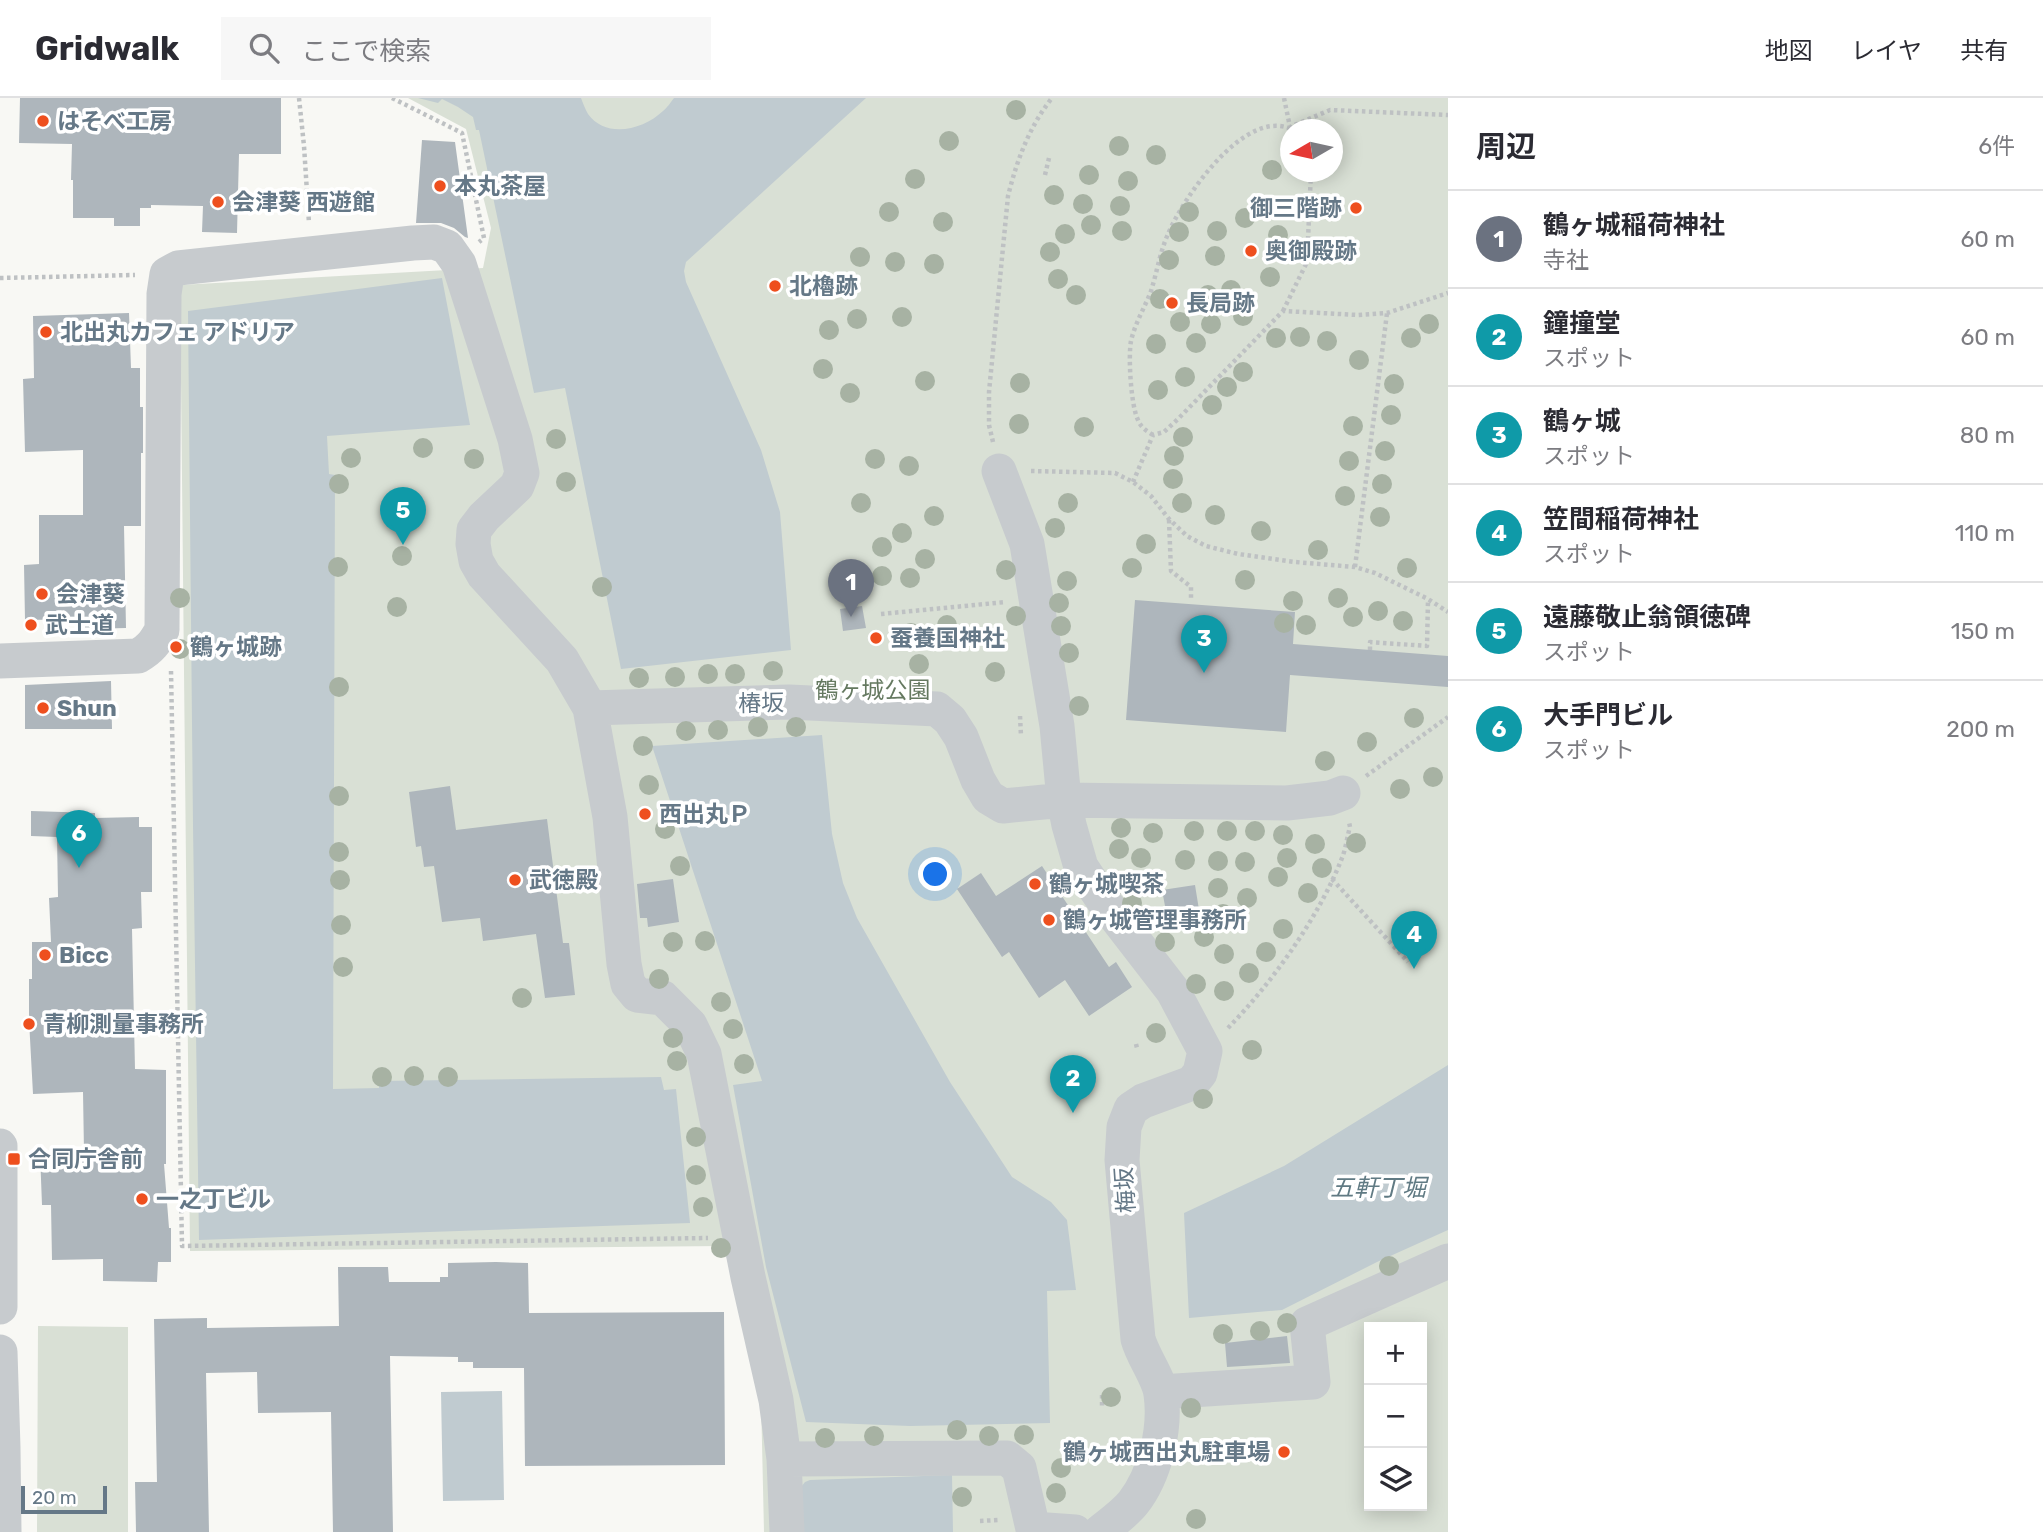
<!DOCTYPE html>
<html lang="ja">
<head>
<meta charset="utf-8">
<style>
  :root { --surface:#fff; --page:#f7f7f7; --text:#2b2b33; --muted:#7c7c81; --line:#e1e1e2; --accent:#ee4f1e }
  body { margin:0; font-family:Rubik,"Noto Sans JP",sans-serif; background:var(--page); color:var(--text) }
  .controls { position:absolute; right:21px; bottom:21px; display:grid; overflow:hidden; border-radius:0px; box-shadow:0 4px 18px #0003 }
  .controls button { width:63px; height:63px; display:grid; place-items:center; padding:0; border:0; border-bottom:2px solid var(--line); background:var(--surface); color:var(--text); font:35px sans-serif }
  .compass { position:absolute; left:1280px; top:21px; width:63px; height:63px; border-radius:50%; background:var(--surface); box-shadow:0 4px 18px #0003; rotate:261deg }
  .scale { position:absolute; left:21px; bottom:18px; width:86px; box-sizing:border-box; padding-left:7px; border:4px solid #657887; border-top:0; font-size:19px; line-height:24px; white-space:nowrap; color:#657887; -webkit-text-stroke:5px #fff; paint-order:stroke }
  .you { position:absolute; left:936px; top:777px; width:24px; height:24px; margin:-18px; border:5px solid #fff; border-radius:50%; background:#1a73e8; box-shadow:0 0 0 10px #1a73e833 }
  .badge { display:grid; place-items:center; width:46px; height:46px; border-radius:50%; background:var(--accent); color:#fff; font-size:23px; font-weight:700 }
  .pin { position:absolute; translate:-50% -58px; filter:drop-shadow(0 2px 4px #0008) }
  .pin::after { content:''; position:absolute; top:37px; width:24px; height:21px; background:inherit; clip-path:polygon(0 0,100% 0,50% 100%) }
  .list { margin:0; padding:0; list-style:none }
  h2 { display:flex; justify-content:space-between; align-items:center; height:91px; margin:0; padding:0 28px; font-size:30px }
  h2 small { font-size:23px; font-weight:400; color:var(--muted) }
  .list li { display:grid; grid-template-columns:46px 1fr auto; gap:21px; align-items:center; box-sizing:border-box; height:98px; padding:0 28px; border-top:2px solid var(--line) }
  .list b { display:block; font-size:26px; white-space:nowrap }
  .list p { margin:0; font-size:23px; white-space:nowrap; color:var(--muted) }
  .list em { font-size:23px; font-style:normal; color:var(--muted) }
  .icon { flex:none; width:38px; height:38px; fill:none; stroke:currentColor; stroke-width:2; stroke-linecap:round; stroke-linejoin:round }
  .map { position:relative; flex:none; width:1448px; height:1434px; overflow:hidden }
  header { display:flex; align-items:center; gap:42px; box-sizing:border-box; height:98px; padding:0 35px; background:var(--surface); border-bottom:2px solid var(--line) }
  header strong { font-size:33px }
  nav { display:flex; gap:38px; margin-inline-start:auto; font-size:24px }
  .search { width:490px; height:63px; background:var(--page); display:flex; align-items:center; gap:18px; box-sizing:border-box; padding:0 24px; border-radius:0px; color:var(--muted); font-size:26px }
  main { display:flex }
  aside { flex:1; background:var(--surface) }
  .map>svg:first-child { display:block }
</style>
</head>
<body>
<header>
<strong>Gridwalk</strong>
<div class="search"><svg class="icon" aria-label="search" viewBox="0 0 24 24"><circle cx="10" cy="10" r="6"/><path d="M15 15l6 6"/></svg>ここで検索</div>
<nav><a>地図</a><a>レイヤ</a><a>共有</a></nav>
</header>
<main>
<div class="map">
<svg width="1448" height="1434" viewBox="0 0 1448 1434">
  <rect width="100%" height="100%" fill="#f8f8f4"/>
  <path fill="#d9e0d5" fill-rule="evenodd" d="M408,0H1448V1434H764L761,1301L724,1148L190,1153L180,187L483,170L491,130L466,31ZM1290,32H1332V74H1290ZM1369,1229H1422V1408H1369Z
    M38,1228L128,1229V1434H37Z"/>
  <path fill="#c0cbd0" d="M418,0H581C583,5 585,11 588,16C606,41 643,32 663,13C667,10 671,4 674,0H866L686,164L684,173L686,184L761,352L780,414L791,552L621,571L565,290L534,295L479,32H476L473,19L458,9L442,1L438,5Z
    M442,180L470,327L327,338L329,376L335,377L333,991L379,990V983L661,979L664,992L676,991L690,1125L199,1142L193,728L188,213Z
    M822,637L832,736L843,785L857,820L950,984L1012,1079L1051,1104L1067,1122L1076,1192L1047,1193L1050,1325L910,1328L806,1324L766,1169L733,987L762,983L652,648Z
    M1448,967V1132L1377,1164L1282,1212L1189,1220L1184,1115L1284,1068Z
    M502,1293L504,1402L443,1403L441,1294Z
    M952,1377L953,1434H799L801,1389L805,1384L810,1382Z"/>
  <path fill="#aeb6bc" d="M20,0H281V56H239L237,135L202,134L203,108L151,107V110H140V128H114V120H73V82H71L72,46L19,45Z
    M422,42L455,44L468,140L465,139L454,130L441,125H416Z
    M129,215L131,270H140V309H143V355H141V428H124L126,530L85,531V521L25,522L24,467L39,466V417H83V352L25,354L23,281L34,280L33,218Z
    M1135,502L1295,514L1293,546L1448,558V589L1290,577L1286,634L1126,622Z
    M862,508L866,530L843,533L840,511Z
    M111,583L112,631H25V587Z
    M450,688L456,732L547,721L563,845H569L575,897L545,900L536,836L483,843L480,820L442,824L434,768L424,769L421,748L416,749L409,694Z
    M31,713L95,715V720L139,719V729H152V794H141L142,830L132,831L135,971L166,972V1066H164L169,1130H171V1164H158L157,1184L103,1183V1161L52,1162L51,1107H42L40,1055L84,1054L83,994L33,996L29,922V881H32V844H51L49,800L58,799L57,739L31,738Z
    M1042,768L1109,869L1116,864L1132,889L1089,918L1065,882L1039,900L1009,854L1002,859L957,791L981,775L996,798Z
    M673,781L679,824L648,829L647,820H640L637,786Z
    M1195,787L1200,818L1168,824L1162,792Z
    M496,1164L528,1165L529,1215L724,1214L725,1367L525,1368L524,1270H473V1264H458V1259L390,1258L393,1434H333L331,1314L258,1315L257,1274L206,1275L209,1434H136L135,1384H157L154,1221L207,1220V1230L339,1228L338,1169H388L389,1184H440V1179H448V1165Z
    M1287,1238L1290,1265L1227,1269L1225,1245Z"/>
  <g fill="none" stroke-linecap="round" stroke-linejoin="round">
    <path stroke="#bec1c3" stroke-width="4.5" stroke-dasharray="3.5 3.5" stroke-linecap="butt" d="M299,0L304,48L309,125
      M392,0L462,35L484,140L479,144
      M1284,0L1290,29L1330,12L1448,17
      M1045,77L1049,60
      M0,180L135,177
      M1283,213L1307,164L1311,74
      M1153,337C1147,333 1141,330 1138,322C1131,308 1128,259 1131,243C1135,225 1145,209 1151,193C1157,174 1160,154 1168,136C1183,100 1246,7 1293,32
      M993,344L989,327V294L1008,98C1017,62 1029,29 1052,0
      M1031,373L1115,375L1133,384L1151,398L1169,421L1187,438L1206,448L1238,456L1295,464L1355,469L1375,475L1428,501L1448,514
      M1133,384L1153,337L1164,334L1178,321L1283,213L1358,217L1387,215L1448,195
      M1169,422L1171,473L1191,489V502
      M1355,469L1387,215
      M881,516L1006,504
      M1370,552V544L1427,548L1428,502
      M171,573L182,1148L708,1140
      M1020,618L1021,638
      M1366,678L1448,619
      M1332,781L1408,864
      M1228,930C1272,885 1319,819 1342,760C1346,750 1347,739 1350,729L1349,724
      M1136,946L1137,950
      M1102,1297V1308
      M980,1423L998,1422"/>
    <path stroke="#c7cbce" stroke-width="35" d="M999,373L1027,446L1057,628L1064,702L1069,727L1081,769L1105,805L1173,893L1205,953L1200,975L1192,985L1143,1003L1131,1011L1124,1029L1122,1062L1138,1241C1143,1259 1159,1280 1161,1296C1166,1331 1155,1377 1133,1405C1124,1416 1111,1425 1100,1434
      M0,563L138,558C151,551 155,544 162,532L164,196L167,176L178,170L413,145L434,144L447,149L459,166L515,341L522,375L517,388L484,419L474,432L473,446L476,463L484,477L562,562L590,610L610,719L624,866L628,886L637,897L663,900L690,927L704,956L748,1179L776,1302L784,1361L787,1434
      M590,610L789,604L937,611L950,622L961,639L978,682L988,699L1003,708L1064,702L1287,705L1330,700L1343,695
      M0,1048V1209
      M0,1254L3,1350L4,1434
      M1161,1294L1313,1284L1307,1226L1448,1163
      M784,1361L1007,1360L1019,1370L1033,1431L1036,1434
      M1033,1431L1075,1434"/>
  </g>
  <g fill="#a7b2a3">
    <circle cx="1016" cy="12" r="10"/>
    <circle cx="949" cy="43" r="10"/>
    <circle cx="1119" cy="48" r="10"/>
    <circle cx="1156" cy="57" r="10"/>
    <circle cx="1272" cy="72" r="10"/>
    <circle cx="1089" cy="77" r="10"/>
    <circle cx="915" cy="81" r="10"/>
    <circle cx="1128" cy="83" r="10"/>
    <circle cx="1054" cy="97" r="10"/>
    <circle cx="1083" cy="106" r="10"/>
    <circle cx="1120" cy="108" r="10"/>
    <circle cx="889" cy="114" r="10"/>
    <circle cx="1189" cy="114" r="10"/>
    <circle cx="1245" cy="120" r="10"/>
    <circle cx="943" cy="124" r="10"/>
    <circle cx="1091" cy="127" r="10"/>
    <circle cx="1122" cy="133" r="10"/>
    <circle cx="1217" cy="133" r="10"/>
    <circle cx="1179" cy="134" r="10"/>
    <circle cx="1065" cy="136" r="10"/>
    <circle cx="1278" cy="137" r="10"/>
    <circle cx="1050" cy="154" r="10"/>
    <circle cx="1215" cy="158" r="10"/>
    <circle cx="860" cy="159" r="10"/>
    <circle cx="1169" cy="162" r="10"/>
    <circle cx="895" cy="164" r="10"/>
    <circle cx="934" cy="166" r="10"/>
    <circle cx="1270" cy="179" r="10"/>
    <circle cx="1058" cy="181" r="10"/>
    <circle cx="820" cy="187" r="10"/>
    <circle cx="1231" cy="192" r="10"/>
    <circle cx="1076" cy="197" r="10"/>
    <circle cx="1208" cy="197" r="10"/>
    <circle cx="1160" cy="201" r="10"/>
    <circle cx="1243" cy="218" r="10"/>
    <circle cx="902" cy="219" r="10"/>
    <circle cx="857" cy="221" r="10"/>
    <circle cx="1180" cy="224" r="10"/>
    <circle cx="1211" cy="226" r="10"/>
    <circle cx="1429" cy="226" r="10"/>
    <circle cx="829" cy="232" r="10"/>
    <circle cx="1300" cy="239" r="10"/>
    <circle cx="1276" cy="240" r="10"/>
    <circle cx="1411" cy="240" r="10"/>
    <circle cx="1327" cy="243" r="10"/>
    <circle cx="1196" cy="245" r="10"/>
    <circle cx="1156" cy="246" r="10"/>
    <circle cx="1359" cy="262" r="10"/>
    <circle cx="823" cy="271" r="10"/>
    <circle cx="1243" cy="274" r="10"/>
    <circle cx="1185" cy="279" r="10"/>
    <circle cx="925" cy="283" r="10"/>
    <circle cx="1020" cy="285" r="10"/>
    <circle cx="1394" cy="286" r="10"/>
    <circle cx="1227" cy="289" r="10"/>
    <circle cx="1158" cy="292" r="10"/>
    <circle cx="850" cy="295" r="10"/>
    <circle cx="1212" cy="307" r="10"/>
    <circle cx="1391" cy="317" r="10"/>
    <circle cx="1019" cy="326" r="10"/>
    <circle cx="1353" cy="328" r="10"/>
    <circle cx="1084" cy="329" r="10"/>
    <circle cx="1183" cy="339" r="10"/>
    <circle cx="556" cy="341" r="10"/>
    <circle cx="423" cy="350" r="10"/>
    <circle cx="1385" cy="353" r="10"/>
    <circle cx="1174" cy="358" r="10"/>
    <circle cx="351" cy="360" r="10"/>
    <circle cx="474" cy="361" r="10"/>
    <circle cx="875" cy="361" r="10"/>
    <circle cx="1349" cy="363" r="10"/>
    <circle cx="909" cy="368" r="10"/>
    <circle cx="1173" cy="381" r="10"/>
    <circle cx="566" cy="384" r="10"/>
    <circle cx="339" cy="386" r="10"/>
    <circle cx="1382" cy="386" r="10"/>
    <circle cx="1345" cy="398" r="10"/>
    <circle cx="861" cy="405" r="10"/>
    <circle cx="1068" cy="405" r="10"/>
    <circle cx="1182" cy="405" r="10"/>
    <circle cx="1215" cy="417" r="10"/>
    <circle cx="934" cy="418" r="10"/>
    <circle cx="1380" cy="419" r="10"/>
    <circle cx="1055" cy="430" r="10"/>
    <circle cx="1261" cy="433" r="10"/>
    <circle cx="902" cy="435" r="10"/>
    <circle cx="1146" cy="446" r="10"/>
    <circle cx="882" cy="449" r="10"/>
    <circle cx="1318" cy="452" r="10"/>
    <circle cx="402" cy="458" r="10"/>
    <circle cx="925" cy="461" r="10"/>
    <circle cx="338" cy="469" r="10"/>
    <circle cx="1132" cy="470" r="10"/>
    <circle cx="1407" cy="470" r="10"/>
    <circle cx="1006" cy="472" r="10"/>
    <circle cx="882" cy="478" r="10"/>
    <circle cx="910" cy="480" r="10"/>
    <circle cx="1245" cy="482" r="10"/>
    <circle cx="1067" cy="483" r="10"/>
    <circle cx="602" cy="489" r="10"/>
    <circle cx="180" cy="500" r="10"/>
    <circle cx="1338" cy="500" r="10"/>
    <circle cx="1293" cy="503" r="10"/>
    <circle cx="1059" cy="505" r="10"/>
    <circle cx="397" cy="509" r="10"/>
    <circle cx="1378" cy="513" r="10"/>
    <circle cx="1016" cy="518" r="10"/>
    <circle cx="1353" cy="519" r="10"/>
    <circle cx="1403" cy="523" r="10"/>
    <circle cx="1284" cy="525" r="10"/>
    <circle cx="947" cy="527" r="10"/>
    <circle cx="1306" cy="527" r="10"/>
    <circle cx="1061" cy="528" r="10"/>
    <circle cx="911" cy="535" r="10"/>
    <circle cx="964" cy="540" r="10"/>
    <circle cx="180" cy="551" r="10"/>
    <circle cx="1069" cy="555" r="10"/>
    <circle cx="919" cy="566" r="10"/>
    <circle cx="773" cy="573" r="10"/>
    <circle cx="995" cy="574" r="10"/>
    <circle cx="708" cy="576" r="10"/>
    <circle cx="735" cy="576" r="10"/>
    <circle cx="675" cy="579" r="10"/>
    <circle cx="639" cy="580" r="10"/>
    <circle cx="339" cy="589" r="10"/>
    <circle cx="1079" cy="608" r="10"/>
    <circle cx="1414" cy="620" r="10"/>
    <circle cx="758" cy="629" r="10"/>
    <circle cx="796" cy="629" r="10"/>
    <circle cx="718" cy="632" r="10"/>
    <circle cx="686" cy="633" r="10"/>
    <circle cx="1367" cy="644" r="10"/>
    <circle cx="643" cy="648" r="10"/>
    <circle cx="1325" cy="663" r="10"/>
    <circle cx="1433" cy="679" r="10"/>
    <circle cx="649" cy="687" r="10"/>
    <circle cx="1400" cy="691" r="10"/>
    <circle cx="339" cy="698" r="10"/>
    <circle cx="1121" cy="730" r="10"/>
    <circle cx="665" cy="731" r="10"/>
    <circle cx="1194" cy="733" r="10"/>
    <circle cx="1227" cy="733" r="10"/>
    <circle cx="1255" cy="733" r="10"/>
    <circle cx="1153" cy="735" r="10"/>
    <circle cx="1283" cy="737" r="10"/>
    <circle cx="1356" cy="745" r="10"/>
    <circle cx="1315" cy="746" r="10"/>
    <circle cx="1119" cy="751" r="10"/>
    <circle cx="339" cy="754" r="10"/>
    <circle cx="1141" cy="760" r="10"/>
    <circle cx="1287" cy="760" r="10"/>
    <circle cx="1185" cy="762" r="10"/>
    <circle cx="1218" cy="763" r="10"/>
    <circle cx="1245" cy="764" r="10"/>
    <circle cx="680" cy="768" r="10"/>
    <circle cx="1322" cy="770" r="10"/>
    <circle cx="1278" cy="779" r="10"/>
    <circle cx="340" cy="782" r="10"/>
    <circle cx="1120" cy="786" r="10"/>
    <circle cx="1218" cy="790" r="10"/>
    <circle cx="1308" cy="795" r="10"/>
    <circle cx="1247" cy="800" r="10"/>
    <circle cx="1132" cy="805" r="10"/>
    <circle cx="1223" cy="816" r="10"/>
    <circle cx="1146" cy="821" r="10"/>
    <circle cx="341" cy="827" r="10"/>
    <circle cx="1283" cy="831" r="10"/>
    <circle cx="1204" cy="839" r="10"/>
    <circle cx="705" cy="843" r="10"/>
    <circle cx="673" cy="844" r="10"/>
    <circle cx="1165" cy="844" r="10"/>
    <circle cx="1266" cy="854" r="10"/>
    <circle cx="1224" cy="856" r="10"/>
    <circle cx="343" cy="869" r="10"/>
    <circle cx="1249" cy="875" r="10"/>
    <circle cx="659" cy="881" r="10"/>
    <circle cx="1196" cy="886" r="10"/>
    <circle cx="1224" cy="893" r="10"/>
    <circle cx="522" cy="900" r="10"/>
    <circle cx="721" cy="904" r="10"/>
    <circle cx="733" cy="931" r="10"/>
    <circle cx="1156" cy="935" r="10"/>
    <circle cx="673" cy="940" r="10"/>
    <circle cx="1252" cy="952" r="10"/>
    <circle cx="677" cy="963" r="10"/>
    <circle cx="744" cy="966" r="10"/>
    <circle cx="414" cy="978" r="10"/>
    <circle cx="382" cy="979" r="10"/>
    <circle cx="448" cy="979" r="10"/>
    <circle cx="1203" cy="1001" r="10"/>
    <circle cx="696" cy="1039" r="10"/>
    <circle cx="696" cy="1077" r="10"/>
    <circle cx="703" cy="1109" r="10"/>
    <circle cx="721" cy="1150" r="10"/>
    <circle cx="1389" cy="1168" r="10"/>
    <circle cx="1287" cy="1225" r="10"/>
    <circle cx="1260" cy="1233" r="10"/>
    <circle cx="1223" cy="1236" r="10"/>
    <circle cx="1111" cy="1299" r="10"/>
    <circle cx="1191" cy="1310" r="10"/>
    <circle cx="957" cy="1332" r="10"/>
    <circle cx="1024" cy="1337" r="10"/>
    <circle cx="874" cy="1338" r="10"/>
    <circle cx="989" cy="1338" r="10"/>
    <circle cx="825" cy="1340" r="10"/>
    <circle cx="1193" cy="1354" r="10"/>
    <circle cx="1061" cy="1370" r="10"/>
    <circle cx="1056" cy="1395" r="10"/>
    <circle cx="962" cy="1399" r="10"/>
    <circle cx="1196" cy="1421" r="10"/>
  </g>
  <g fill="#ee4f1e" stroke="#fff" stroke-width="2.5">
    <circle cx="43" cy="23" r="7"/>
    <circle cx="440" cy="88" r="7"/>
    <circle cx="218" cy="104" r="7"/>
    <circle cx="1356" cy="110" r="7"/>
    <circle cx="1251" cy="153" r="7"/>
    <circle cx="775" cy="188" r="7"/>
    <circle cx="1172" cy="205" r="7"/>
    <circle cx="46" cy="234" r="7"/>
    <circle cx="42" cy="496" r="7"/>
    <circle cx="31" cy="527" r="7"/>
    <circle cx="876" cy="540" r="7"/>
    <circle cx="176" cy="549" r="7"/>
    <circle cx="43" cy="610" r="7"/>
    <circle cx="645" cy="716" r="7"/>
    <circle cx="515" cy="782" r="7"/>
    <circle cx="1035" cy="786" r="7"/>
    <circle cx="1049" cy="822" r="7"/>
    <circle cx="45" cy="857" r="7"/>
    <circle cx="29" cy="926" r="7"/>
    <rect x="7" y="1054" width="14" height="14" rx="3.5"/>
    <circle cx="142" cy="1101" r="7"/>
    <circle cx="1284" cy="1354" r="7"/>
  </g>
  <g text-anchor="middle" dominant-baseline="central" stroke-width="7" stroke-linejoin="round" paint-order="stroke">
    <g font-size="23" font-weight="bold" fill="#657887" stroke="#fff" text-anchor="start">
      <text x="57" y="23">はそべ工房</text>
      <text x="454" y="88">本丸茶屋</text>
      <text x="232" y="104">会津葵 西遊館</text>
      <text x="1342" y="110" text-anchor="end">御三階跡</text>
      <text x="1265" y="153">奥御殿跡</text>
      <text x="789" y="188">北櫓跡</text>
      <text x="1186" y="205">長局跡</text>
      <text x="60" y="234">北出丸カフェ アドリア</text>
      <text x="56" y="496">会津葵</text>
      <text x="45" y="527">武士道</text>
      <text x="890" y="540">蚕養国神社</text>
      <text x="190" y="549">鶴ヶ城跡</text>
      <text x="57" y="610">Shun</text>
      <text x="659" y="716">西出丸Ｐ</text>
      <text x="529" y="782">武徳殿</text>
      <text x="1049" y="786">鶴ヶ城喫茶</text>
      <text x="1063" y="822">鶴ヶ城管理事務所</text>
      <text x="59" y="857">Bicc</text>
      <text x="43" y="926">青柳測量事務所</text>
      <text x="28" y="1061">合同庁舎前</text>
      <text x="156" y="1101">一之丁ビル</text>
      <text x="1270" y="1354" text-anchor="end">鶴ヶ城西出丸駐車場</text>
    </g>
    <g font-size="23" fill="#657960" stroke="#fff">
      <text x="873" y="592">鶴ヶ城公園</text>
    </g>
    <g font-size="23" fill="#657887" stroke="#fff">
      <text transform="translate(761 605) rotate(-1)">椿坂</text>
      <text transform="translate(1125 1092) rotate(-94)">梅坂</text>
    </g>
    <g font-size="24" font-style="italic" fill="#607a83" stroke="#fff">
      <text x="1378" y="1090">五軒丁堀</text>
    </g>
  </g>
</svg>
<div class="controls">
<button>+</button>
<button>−</button>
<button><svg class="icon" aria-label="layers" viewBox="0 0 24 24"><path d="M12 4l9 5-9 5-9-5zM3 14l9 5 9-5"/></svg></button>
</div>
<svg class="compass" viewBox="-18 -18 36 36"><path d="M0-13l5 13h-10z" fill="#e53935"/><path d="M0 13l5-13h-10z" fill="#7c7c81"/></svg>
<div class="scale">20 m</div>
<div class="you"></div>
<div class="pin badge" style="left:851px;top:519px;background:#6b7280">1</div>
<div class="pin badge" style="left:1073px;top:1015px;background:#0f9aa8">2</div>
<div class="pin badge" style="left:1204px;top:575px;background:#0f9aa8">3</div>
<div class="pin badge" style="left:1414px;top:871px;background:#0f9aa8">4</div>
<div class="pin badge" style="left:403px;top:447px;background:#0f9aa8">5</div>
<div class="pin badge" style="left:79px;top:770px;background:#0f9aa8">6</div>
</div>
<aside>
<h2>周辺<small>6件</small></h2>
<ul class="list">
<li><span class="badge" style="background:#6b7280">1</span><div><b>鶴ヶ城稲荷神社</b><p>寺社</p></div><em>60 m</em></li>
<li><span class="badge" style="background:#0f9aa8">2</span><div><b>鐘撞堂</b><p>スポット</p></div><em>60 m</em></li>
<li><span class="badge" style="background:#0f9aa8">3</span><div><b>鶴ヶ城</b><p>スポット</p></div><em>80 m</em></li>
<li><span class="badge" style="background:#0f9aa8">4</span><div><b>笠間稲荷神社</b><p>スポット</p></div><em>110 m</em></li>
<li><span class="badge" style="background:#0f9aa8">5</span><div><b>遠藤敬止翁領徳碑</b><p>スポット</p></div><em>150 m</em></li>
<li><span class="badge" style="background:#0f9aa8">6</span><div><b>大手門ビル</b><p>スポット</p></div><em>200 m</em></li>
</ul>
</aside>
</main>
</body>
</html>
